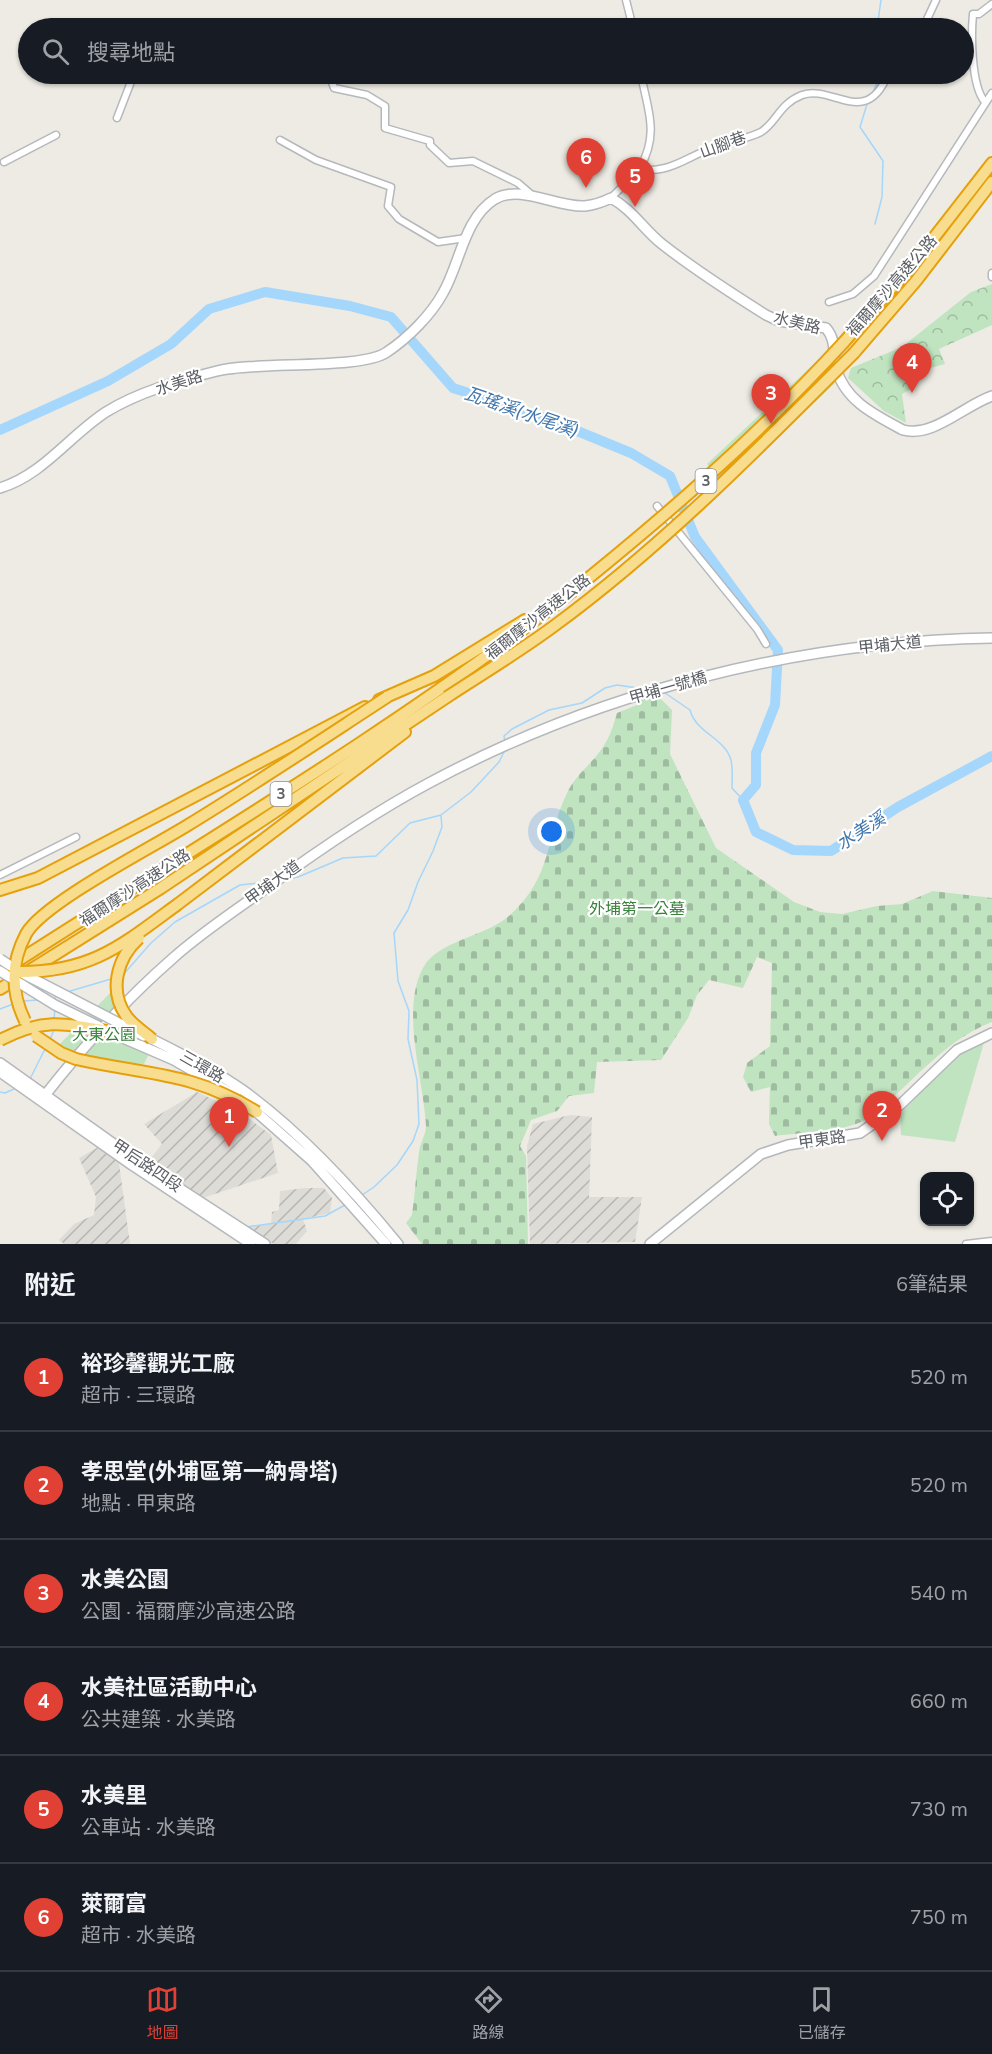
<!DOCTYPE html>
<html lang="zh-TW">
<head>
<meta charset="utf-8">
<style>
  :root { --surface:#171b24; --page:#242831; --text:#f1f3f6; --muted:#9ea1a6; --line:#363941; --accent:#e14135 }
  body { margin:0; font-family:"Nunito Sans","Noto Sans TC",sans-serif; background:var(--page); color:var(--text) }
  .controls { position:absolute; right:18px; bottom:18px; display:grid; overflow:hidden; border-radius:12px; box-shadow:0 2px 4px #0004 }
  .controls button { width:54px; height:54px; display:grid; place-items:center; padding:0; border:0; border-bottom:2px solid var(--line); background:var(--surface); color:var(--text); font:30px sans-serif }
  .you { position:absolute; left:552px; top:832px; width:21px; height:21px; margin:-15px; border:4px solid #fff; border-radius:50%; background:#1a73e8; box-shadow:0 0 0 9px #1a73e833 }
  .badge { display:grid; place-items:center; width:39px; height:39px; border-radius:50%; background:var(--accent); color:#fff; font-size:20px; font-weight:700 }
  .pin { position:absolute; translate:-50% -50px; filter:drop-shadow(0 2px 3px #0008) }
  .pin::after { content:''; position:absolute; top:32px; width:21px; height:18px; background:inherit; clip-path:polygon(0 0,100% 0,50% 100%) }
  .list { margin:0; padding:0; list-style:none }
  h2 { display:flex; justify-content:space-between; align-items:center; height:78px; margin:0; padding:0 24px; font-size:26px }
  h2 small { font-size:20px; font-weight:400; color:var(--muted) }
  .list li { display:grid; grid-template-columns:39px 1fr auto; gap:18px; align-items:center; box-sizing:border-box; height:108px; padding:0 24px; border-top:2px solid var(--line) }
  .list b { display:block; font-size:22px; white-space:nowrap }
  .list p { margin:0; font-size:20px; white-space:nowrap; color:var(--muted) }
  .list em { font-size:20px; font-style:normal; color:var(--muted) }
  .icon { flex:none; width:33px; height:33px; fill:none; stroke:currentColor; stroke-width:2; stroke-linecap:round; stroke-linejoin:round }
  .map { position:relative; flex:none; width:992px; height:1244px; overflow:hidden }
  .search { position:absolute; background:var(--surface); box-shadow:0 2px 4px #0004; left:18px; right:18px; top:18px; height:66px; display:flex; align-items:center; gap:15px; box-sizing:border-box; padding:0 21px; border-radius:33px; color:var(--muted); font-size:22px }
  .sheet { height:726px; background:var(--surface) }
  nav { display:flex; justify-content:space-around; align-items:center; box-sizing:border-box; height:84px; border-top:2px solid var(--line); background:var(--surface); font-size:16px; color:var(--muted) }
  nav a { display:grid; justify-items:center; gap:3px }
  nav .on { color:var(--accent) }
  .map>svg:first-child { display:block }
</style>
</head>
<body>
<div class="map">
<svg width="992" height="1244" viewBox="0 0 992 1244">
  <defs>
    <pattern id="industrial-furrows" width="10" height="10" patternUnits="userSpaceOnUse" patternTransform="scale(1.5)"><rect width="10" height="10" fill="#dedcd7"/><path d="M-1 1l2-2M0 10L10 0M9 11l2-2" fill="none" stroke="#b7b6b2"/></pattern>
    <pattern id="forest-crowns" width="20" height="18" patternUnits="userSpaceOnUse" patternTransform="scale(1.5)"><rect width="20" height="18" fill="#c0e4c0"/><path d="M2 6a3 3 0 1 1 6 0M12 15a3 3 0 1 1 6 0" fill="none" stroke="#9fbca0"/></pattern>
    <pattern id="cemetery-stones" width="16" height="16" patternUnits="userSpaceOnUse" patternTransform="scale(1.5)"><rect width="16" height="16" fill="#c0e4c0"/><path d="M2 7V4a2 2 0 0 1 4 0v3zM10 15v-3a2 2 0 0 1 4 0v3z" fill="#9fbca0"/></pattern>
  </defs>
  <rect width="100%" height="100%" fill="#edebe3"/>
  <path fill="url(#industrial-furrows)" d="M197,1092L240,1112L271,1135L278,1173L203,1198L148,1162L162,1144L144,1124Z
    M570,1115L592,1117L589,1197H642L635,1242L530,1244L527,1146L533,1124Z
    M102,1145L118,1156L130,1244H64L59,1240L74,1224L94,1215L96,1197L79,1158Z
    M305,1188H324L332,1198L330,1213L303,1219L307,1231L296,1244H274L245,1228L271,1224L272,1212L279,1210L280,1191Z"/>
  <path fill="url(#forest-crowns)" d="M992,284V325L939,349L945,364L927,369L913,388L902,394L906,423L884,411L848,378L851,368L902,347L971,292Z"/>
  <path fill="url(#cemetery-stones)" d="M646,697L661,699L672,710L670,754L716,848L794,902L820,912L842,914L877,906L902,904L933,891L992,898V1022C956,1036 932,1061 904,1087C891,1099 878,1114 861,1122C835,1133 803,1132 775,1136L769,1124L770,1087L751,1092L743,1077L747,1063L770,1046L772,963L757,957L743,988L709,980L697,995L688,1018L661,1060L597,1062L594,1093L569,1096L557,1111L531,1120L520,1146L526,1156L528,1244H422L406,1223L412,1215C415,1194 416,1173 419,1152C420,1143 426,1135 426,1126C424,1081 400,1010 423,968C438,940 486,937 510,915C553,876 545,839 567,793C576,774 592,764 603,747C610,737 614,724 617,713L637,705Z"/>
  <path fill="#c0e4c0" d="M816,362L835,383L726,485L707,464Z
    M110,993L122,1018L153,1045L144,1064L95,1060L57,1047Z
    M985,1039L955,1142L901,1135L900,1114L954,1058Z"/>
  <g fill="none" stroke-linecap="round" stroke-linejoin="round">
    <path stroke="#a5d6fb" stroke-width="1.5" d="M877,28L881,0
      M873,92L881,74
      M868,101L860,127L883,161L882,197L875,224
      M665,693L690,710C696,733 724,737 731,760C733,769 732,779 732,788L743,800
      M505,742L504,736L512,729L549,710L582,703L605,688L617,685L645,689
      M287,879L298,877L343,858L376,856L410,823L441,815L471,792L499,762L505,750
      M122,976L151,943L175,922L240,885L267,882
      M67,992L111,979
      M23,1001L39,1000
      M55,1001V996
      M0,1009L13,1004
      M54,1019L55,1009
      M50,1039L54,1030
      M30,1079L45,1049
      M0,1092L5,1093L16,1088
      M362,1195L374,1187L397,1165L413,1141L419,1124L417,1080L408,1039L409,1011L398,981L394,933L408,910L418,882L433,851L442,827L441,816
      M246,1227L325,1216L345,1205"/>
    <path stroke="#a5d6fb" stroke-width="10" d="M0,430L108,381L171,344L209,309L265,292L350,306L391,317L453,388L548,419L631,453L670,476L695,537L778,650L775,705L756,753V785L743,800L756,832L793,850L831,851L898,807L992,756"/>
    <g stroke="#b5b8bc" stroke-width="9">
      <path id="street" d="M626,0L633,28
        M923,28L936,0
        M329,74L334,88L367,95L385,106V128L430,141V145L449,163L473,161L518,183L533,196
        M985,102C971,86 971,35 973,14H979L992,4
        M117,118L134,74
        M280,140L316,160L391,187L388,206L399,219L438,242L466,238
        M4,162L56,135
        M639,170C675,172 685,157 717,146C731,140 748,139 761,132C777,122 779,104 802,95C832,84 866,129 888,74
        M611,198C618,190 636,175 640,168C660,132 647,109 641,74
        M992,277V273
        M829,302L853,294L874,276L992,93
        M657,506L757,629L766,644
        M0,875L76,837
        M966,1244L992,1241"/>
    </g>
    <g stroke="#b4b7bc" stroke-width="12">
      <path id="secondary" d="M0,488C43,475 69,436 106,412C138,392 181,380 217,371C256,361 362,370 387,352C408,338 431,315 443,293C460,264 464,218 495,199C521,184 557,208 585,206C593,205 603,202 611,198C632,209 644,230 662,244C695,270 731,293 766,315L779,321L826,328C837,341 832,353 836,368C845,401 875,415 903,430C933,438 965,405 992,396
        M107,1031L174,1060L236,1096
        M152,1039C183,1055 216,1071 244,1091C302,1133 353,1189 398,1244
        M0,1063L139,1162L265,1244
        M0,1072L132,1165L251,1244
        M42,1099C81,1049 124,1001 172,959C202,932 236,910 268,887C320,849 373,813 429,783C600,691 799,641 992,638
        M252,1108L312,1161L386,1244
        M650,1244L761,1154L788,1145L860,1133L900,1105L957,1050L992,1033"/>
    </g>
    <g stroke="#e5a00b" stroke-width="14">
      <path id="highway" d="M844,342L918,258L992,163
        M854,353L916,281L992,182
        M379,700L434,676L525,620
        M0,890L38,878L365,707
        M178,904L405,732
        M10,966C193,848 382,738 555,605
        M0,989L161,888L447,697"/>
    </g>
    <use href="#street" stroke="#fff" stroke-width="6"/>
    <use href="#secondary" stroke="#fff" stroke-width="9"/>
    <use href="#highway" stroke="#f8dd8f" stroke-width="10"/>
    <g stroke="#b4b7bc" stroke-width="12" stroke-linecap="butt">
      <path id="secondary-bridge" d="M0,959L20,972L144,1036
        M0,971L55,1005L100,1027"/>
    </g>
    <g stroke="#e5a00b" stroke-width="14" stroke-linecap="butt">
      <path id="highway-bridge" d="M555,605C659,522 753,441 844,342
        M447,697C482,674 519,652 554,626C663,546 759,448 854,353
        M139,938C117,958 108,991 127,1017C133,1025 144,1032 152,1039
        M20,972C92,972 122,945 178,904
        M25,1021C11,992 10,964 26,934C43,903 153,847 188,825C255,784 321,740 387,697
        M36,1036L61,1053L76,1059C146,1075 192,1071 257,1112
        M0,1040C41,1019 63,1022 107,1031"/>
    </g>
    <use href="#secondary-bridge" stroke="#fff" stroke-width="9"/>
    <use href="#highway-bridge" stroke="#f8dd8f" stroke-width="10"/>
  </g>
  <g text-anchor="middle" dominant-baseline="central" stroke-width="4.5" stroke-linejoin="round" paint-order="stroke">
    <g fill="#fff" stroke="#8c8e92" stroke-width="1.5">
      <rect x="695.5" y="469" width="21" height="24" rx="4.5"/>
      <rect x="270.5" y="782" width="21" height="24" rx="4.5"/>
    </g>
    <g font-size="15" font-weight="bold" fill="#5b5e63">
      <text x="706" y="481">3</text>
      <text x="281" y="794">3</text>
    </g>
    <g font-size="16" fill="#5b5e63" stroke="#fff">
      <text transform="translate(723 145) rotate(-20)">山腳巷</text>
      <text transform="translate(892 286) rotate(-49)">福爾摩沙高速公路</text>
      <text transform="translate(797 323) rotate(14)">水美路</text>
      <text transform="translate(179 383) rotate(-18)">水美路</text>
      <text transform="translate(538 617) rotate(-38)">福爾摩沙高速公路</text>
      <text transform="translate(890 645) rotate(-6)">甲埔大道</text>
      <text transform="translate(668 688) rotate(-16)">甲埔一號橋</text>
      <text transform="translate(273 883) rotate(-36)">甲埔大道</text>
      <text transform="translate(135 888) rotate(-33)">福爾摩沙高速公路</text>
      <text transform="translate(202 1067) rotate(30)">三環路</text>
      <text transform="translate(822 1140) rotate(-8)">甲東路</text>
      <text transform="translate(147 1166) rotate(34)">甲后路四段</text>
    </g>
    <g font-size="16" fill="#39833c" stroke="#fff">
      <text x="637" y="909">外埔第一公墓</text>
      <text x="104" y="1035">大東公園</text>
    </g>
    <g font-size="18" font-style="italic" fill="#4277ac" stroke="#fff">
      <text transform="translate(522 412) rotate(19)">瓦瑤溪(水尾溪)</text>
      <text transform="translate(861 831) rotate(-33)">水美溪</text>
    </g>
  </g>
</svg>
<div class="controls">
<button><svg class="icon" aria-label="locate" viewBox="0 0 24 24"><circle cx="12" cy="12" r="6"/><path d="M12 2v4M12 18v4M2 12h4M18 12h4"/></svg></button>
</div>
<div class="you"></div>
<div class="pin badge" style="left:229px;top:1147px">1</div>
<div class="pin badge" style="left:882px;top:1141px">2</div>
<div class="pin badge" style="left:771px;top:424px">3</div>
<div class="pin badge" style="left:912px;top:393px">4</div>
<div class="pin badge" style="left:635px;top:207px">5</div>
<div class="pin badge" style="left:586px;top:188px">6</div>
<div class="search"><svg class="icon" aria-label="search" viewBox="0 0 24 24"><circle cx="10" cy="10" r="6"/><path d="M15 15l6 6"/></svg>搜尋地點</div>
</div>
<section class="sheet">
<h2>附近<small>6筆結果</small></h2>
<ul class="list">
<li><span class="badge">1</span><div><b>裕珍馨觀光工廠</b><p>超市 · 三環路</p></div><em>520 m</em></li>
<li><span class="badge">2</span><div><b>孝思堂(外埔區第一納骨塔)</b><p>地點 · 甲東路</p></div><em>520 m</em></li>
<li><span class="badge">3</span><div><b>水美公園</b><p>公園 · 福爾摩沙高速公路</p></div><em>540 m</em></li>
<li><span class="badge">4</span><div><b>水美社區活動中心</b><p>公共建築 · 水美路</p></div><em>660 m</em></li>
<li><span class="badge">5</span><div><b>水美里</b><p>公車站 · 水美路</p></div><em>730 m</em></li>
<li><span class="badge">6</span><div><b>萊爾富</b><p>超市 · 水美路</p></div><em>750 m</em></li>
</ul>
</section>
<nav>
<a class="on"><svg class="icon" aria-label="map" viewBox="0 0 24 24"><path d="M3 6l6-2 6 2 6-2v14l-6 2-6-2-6 2zM9 4v14M15 6v14"/></svg>地圖</a>
<a><svg class="icon" aria-label="directions" viewBox="0 0 24 24"><path d="M12 3l9 9-9 9-9-9zM9 14v-3h6M13 9l2 2-2 2"/></svg>路線</a>
<a><svg class="icon" aria-label="saved" viewBox="0 0 24 24"><path d="M7 4h10v16l-5-4-5 4z"/></svg>已儲存</a>
</nav>
</body>
</html>
